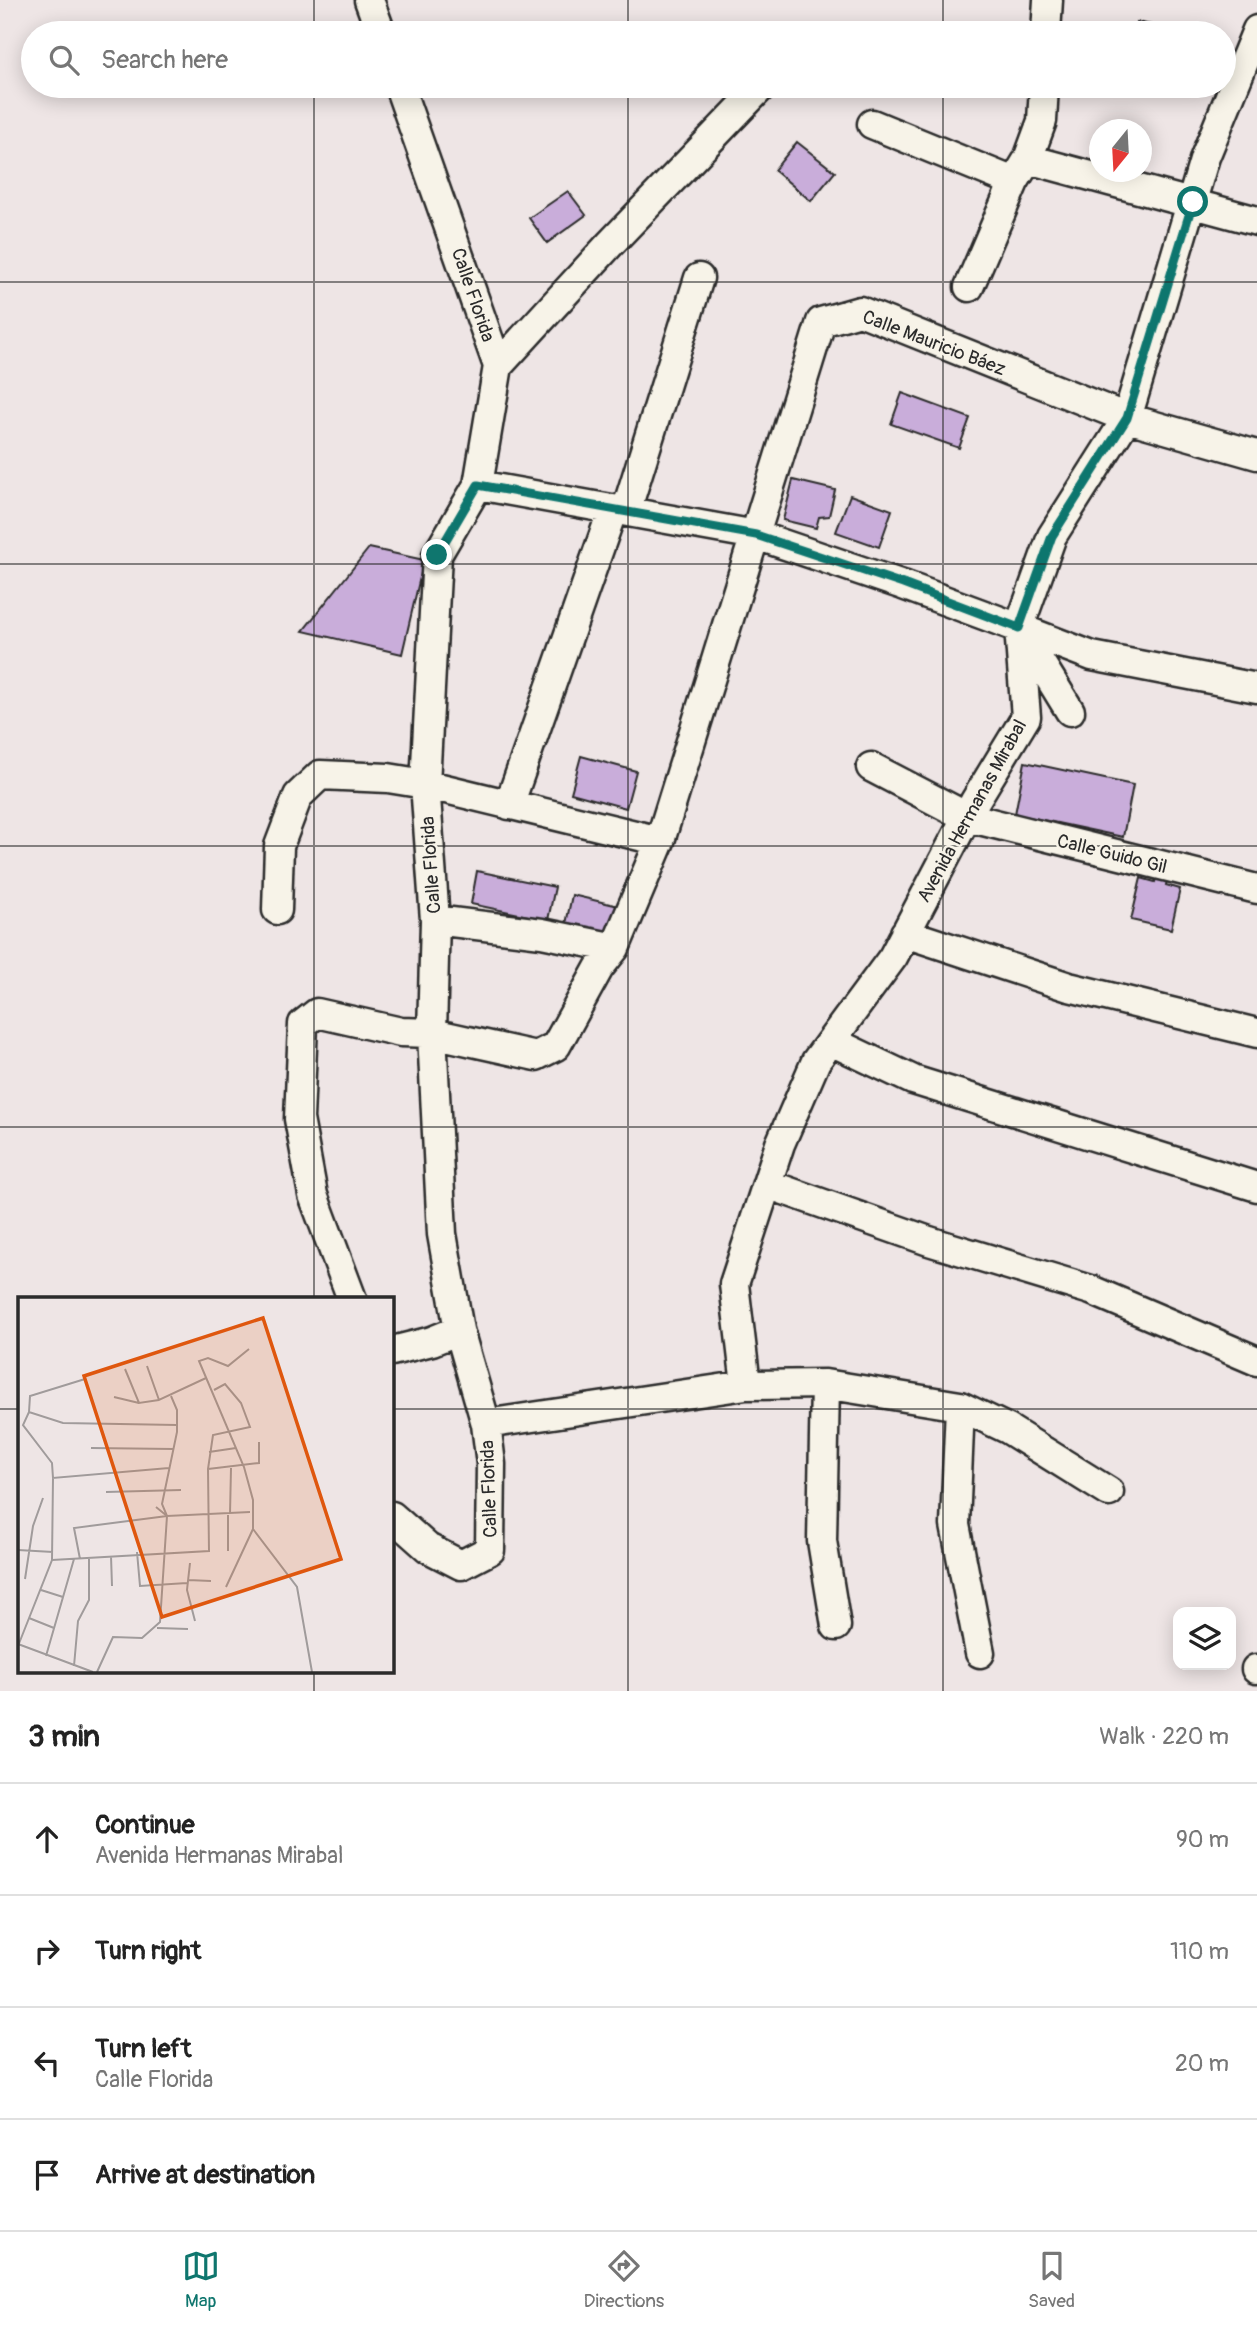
<!DOCTYPE html>
<html lang="en">
<head>
<meta charset="utf-8">
<style>
  :root { --surface:#fff; --page:#f6f6f6; --text:#222; --muted:#767676; --line:#e0e0e0; --accent:#0f766e }
  body { margin:0; font-family:Pangolin,sans-serif; background:var(--page); color:var(--text) }
  .controls { position:absolute; right:21px; bottom:21px; display:grid; overflow:hidden; border-radius:14px; box-shadow:0 4px 18px #0003 }
  .controls button { width:63px; height:63px; display:grid; place-items:center; padding:0; border:0; border-bottom:2px solid var(--line); background:var(--surface); color:var(--text); font:35px sans-serif }
  .compass { position:absolute; left:1089px; top:119px; width:63px; height:63px; border-radius:50%; background:var(--surface); box-shadow:0 4px 18px #0003; rotate:198deg }
  .stop { position:absolute; width:21px; height:21px; margin:-16px; border:5px solid #0f766e; border-radius:50%; background:#fff }
  .stop.end { background:#0f766e; border-color:#fff; box-shadow:0 2px 7px #0008 }
  .list { margin:0; padding:0; list-style:none }
  h2 { display:flex; justify-content:space-between; align-items:center; height:91px; margin:0; padding:0 28px; font-size:30px }
  h2 small { font-size:23px; font-weight:400; color:var(--muted) }
  .list li { display:grid; grid-template-columns:46px 1fr auto; gap:21px; align-items:center; box-sizing:border-box; height:112px; padding:0 28px; border-top:2px solid var(--line) }
  .list b { display:block; font-size:26px; white-space:nowrap }
  .list p { margin:0; font-size:23px; white-space:nowrap; color:var(--muted) }
  .list em { font-size:23px; font-style:normal; color:var(--muted) }
  .icon { flex:none; width:38px; height:38px; fill:none; stroke:currentColor; stroke-width:2; stroke-linecap:round; stroke-linejoin:round }
  .map { position:relative; flex:none; width:1257px; height:1691px; overflow:hidden }
  .search { position:absolute; background:var(--surface); box-shadow:0 4px 18px #0003; left:21px; right:21px; top:21px; height:77px; display:flex; align-items:center; gap:18px; box-sizing:border-box; padding:0 24px; border-radius:38px; color:var(--muted); font-size:26px }
  .sheet { height:539px; background:var(--surface) }
  nav { display:flex; justify-content:space-around; align-items:center; box-sizing:border-box; height:98px; border-top:2px solid var(--line); background:var(--surface); font-size:19px; color:var(--muted) }
  nav a { display:grid; justify-items:center; gap:4px }
  nav .on { color:var(--accent) }
  .map>svg:first-child { display:block }
</style>
</head>
<body>
<div class="map">
<svg width="1257" height="1691" viewBox="0 0 1257 1691">
  <rect width="100%" height="100%" fill="#eee5e5"/>
  <filter id="ink" filterUnits="userSpaceOnUse"><feTurbulence type="fractalNoise" baseFrequency=".0143" numOctaves="2"/><feDisplacementMap in="SourceGraphic" scale="14" xChannelSelector="R" yChannelSelector="G"/><feConvolveMatrix kernelMatrix="1 2 1 2 8 2 1 2 1" color-interpolation-filters="sRGB"/></filter>
  <g filter="url(#ink)">
    <path fill="#c9adda" stroke="#2b2b2b" stroke-width="2" d="M1137,22L1190,33H1135Z
      M797,142L835,172L811,201L774,170Z
      M568,191L586,215L547,243L529,218Z
      M902,393L970,418L959,448L891,424Z
      M793,480L835,490L829,516L819,517L816,528L783,520Z
      M850,495L892,510L879,547L836,532Z
      M369,548L424,560L402,654L303,631Z
      M581,756L636,771L626,808L571,793Z
      M1025,762L1133,785L1123,837L1015,814Z
      M477,871L555,887L548,920L471,904Z
      M1158,873L1168,875L1166,885L1180,889L1171,929L1131,920L1141,878L1155,882Z
      M572,895L623,907L617,936L566,924Z"/>
    <g fill="none" stroke-linecap="round" stroke-linejoin="round">
      <g stroke="#2b2b2b" stroke-width="33">
        <path id="street" d="M369,0L381,33
          M1046,33L1048,0
          M872,124L1014,182
          M1028,159L1257,221
          M969,287L1014,182L1028,159L1042,121L1044,86
          M498,366L610,244L762,86
          M478,485L756,535L903,585L1019,628L1070,711
          M626,511L699,278
          M1019,628L1092,656L1257,688
          M871,767L967,817L1257,889
          M509,805L613,509
          M277,910L279,846L298,796L320,775L388,778L425,784L660,841
          M435,920L542,933L615,948
          M905,933L1069,987L1257,1033
          M831,1041L913,1080L1257,1187
          M767,1184L929,1241L1091,1290L1257,1361
          M352,1299L313,1195L299,1119L303,1024L317,1013L401,1032L432,1033L536,1056L556,1046L599,968L615,948L660,841L821,322L860,311L1127,418L1257,455
          M392,1351L432,1341L459,1330
          M825,1384L960,1406L955,1525L980,1653
          M746,1385L734,1284L780,1144L816,1061L893,957L975,801L1026,717L1019,628L1052,536L1127,418L1205,157L1257,30
          M960,1406L1008,1429L1109,1492
          M486,1424L746,1385L825,1384L822,1541L836,1626
          M392,1516L428,1548L461,1565L490,1550L491,1464L486,1424L459,1330L442,1234L432,1033L435,920L425,784L437,555L478,485L498,366L399,86
          M1256,1669H1257"/>
      </g>
      <use href="#street" stroke="#f7f3e8" stroke-width="28"/>
    </g>
  </g>
  <g fill="none" stroke-linecap="round" stroke-linejoin="round" filter="url(#ink)">
    <path stroke="#0f766e" stroke-width="9" d="M437,555L478,485L756,535L903,584L1019,628L1052,536L1127,418L1193,202"/>
  </g>
  <path fill="none" stroke="#2b2b2b" stroke-width="2" stroke-opacity="0.55" d="M314,0V33M628,0V33M943,0V33M314,86V1299M628,86V1691M943,86V1691M0,282H1257M0,564H1257M0,846H1257M0,1127H1257M0,1409H19M392,1409H1257M314,1672V1691"/>
  <g text-anchor="middle" dominant-baseline="central" stroke-width="5" stroke-linejoin="round" paint-order="stroke">
    <g font-size="19" fill="#2b2b2b" stroke="#f7f3e8">
      <text transform="translate(473 295) rotate(71)">Calle Florida</text>
      <text transform="translate(934 343) rotate(21)">Calle Mauricio Báez</text>
      <text transform="translate(972 811) rotate(-61)">Avenida Hermanas Mirabal</text>
      <text transform="translate(1112 854) rotate(14)">Calle Guido Gil</text>
      <text transform="translate(431 865) rotate(-94)">Calle Florida</text>
      <text transform="translate(489 1489) rotate(-92)">Calle Florida</text>
    </g>
  </g>
  <g transform="translate(18 1297)">
    <rect width="376" height="376" fill="#eee5e5"/>
    <path fill="none" stroke="#a09b9b" stroke-width="2" d="M231,52L210,69L190,61L181,64L226,170L235,203V232L279,290L294,375M129,69L141,103L188,81M107,72L121,106L141,103M96,100L121,106M11,115L12,99L67,82M73,151L156,152M191,155L218,151M151,171L35,181L34,166L5,128L11,115L45,126L159,128M190,172L241,166V145M88,195L163,193M138,210L149,219L232,215M212,217L213,171M210,218V254M0,253L35,255M119,255L122,289L169,286M93,259L94,289M62,262L56,231L149,219M34,263L191,254L190,172L195,138L232,130L223,106L207,87L196,93M172,266L169,293L177,324M7,282L15,229L25,201M170,283L193,284M208,290L235,232M23,293L45,300M11,321L36,331M139,331L170,332M0,347L75,375M0,349L34,263L35,181M28,359L56,262M56,369L60,324L71,303V262M79,375L95,340L124,341L142,325L149,219L144,207L159,135V113L153,99"/>
    <path fill="#df570e" fill-opacity="0.15" stroke="#df570e" stroke-width="3.5" d="M245,21L323,262L144,320L66,79Z"/>
    <rect width="376" height="376" fill="none" stroke="#2b2b2b" stroke-width="3.5"/>
  </g>
</svg>
<div class="controls">
<button><svg class="icon" aria-label="layers" viewBox="0 0 24 24"><path d="M12 4l9 5-9 5-9-5zM3 14l9 5 9-5"/></svg></button>
</div>
<svg class="compass" viewBox="-18 -18 36 36"><path d="M0-13l5 13h-10z" fill="#e53935"/><path d="M0 13l5-13h-10z" fill="#767676"/></svg>
<div class="stop" style="left:1193px;top:202px"></div>
<div class="stop end" style="left:437px;top:555px"></div>
<div class="search"><svg class="icon" aria-label="search" viewBox="0 0 24 24"><circle cx="10" cy="10" r="6"/><path d="M15 15l6 6"/></svg>Search here</div>
</div>
<section class="sheet">
<h2>3 min<small>Walk · 220 m</small></h2>
<ul class="list">
<li><svg class="icon" aria-label="ahead" viewBox="0 0 24 24"><path d="M12 20V5M6 11l6-6 6 6"/></svg><div><b>Continue</b><p>Avenida Hermanas Mirabal</p></div><em>90 m</em></li>
<li><svg class="icon" aria-label="right" viewBox="0 0 24 24"><path d="M7 20v-9h11M14 6l5 5-5 5"/></svg><div><b>Turn right</b></div><em>110 m</em></li>
<li><svg class="icon" aria-label="left" viewBox="0 0 24 24"><path d="M17 20v-9H6M10 6l-5 5 5 5"/></svg><div><b>Turn left</b><p>Calle Florida</p></div><em>20 m</em></li>
<li><svg class="icon" aria-label="arrive" viewBox="0 0 24 24"><path d="M6 21V4h12l-3 4 3 4H6"/></svg><div><b>Arrive at destination</b></div></li>
</ul>
</section>
<nav>
<a class="on"><svg class="icon" aria-label="map" viewBox="0 0 24 24"><path d="M3 6l6-2 6 2 6-2v14l-6 2-6-2-6 2zM9 4v14M15 6v14"/></svg>Map</a>
<a><svg class="icon" aria-label="directions" viewBox="0 0 24 24"><path d="M12 3l9 9-9 9-9-9zM9 14v-3h6M13 9l2 2-2 2"/></svg>Directions</a>
<a><svg class="icon" aria-label="saved" viewBox="0 0 24 24"><path d="M7 4h10v16l-5-4-5 4z"/></svg>Saved</a>
</nav>
</body>
</html>
